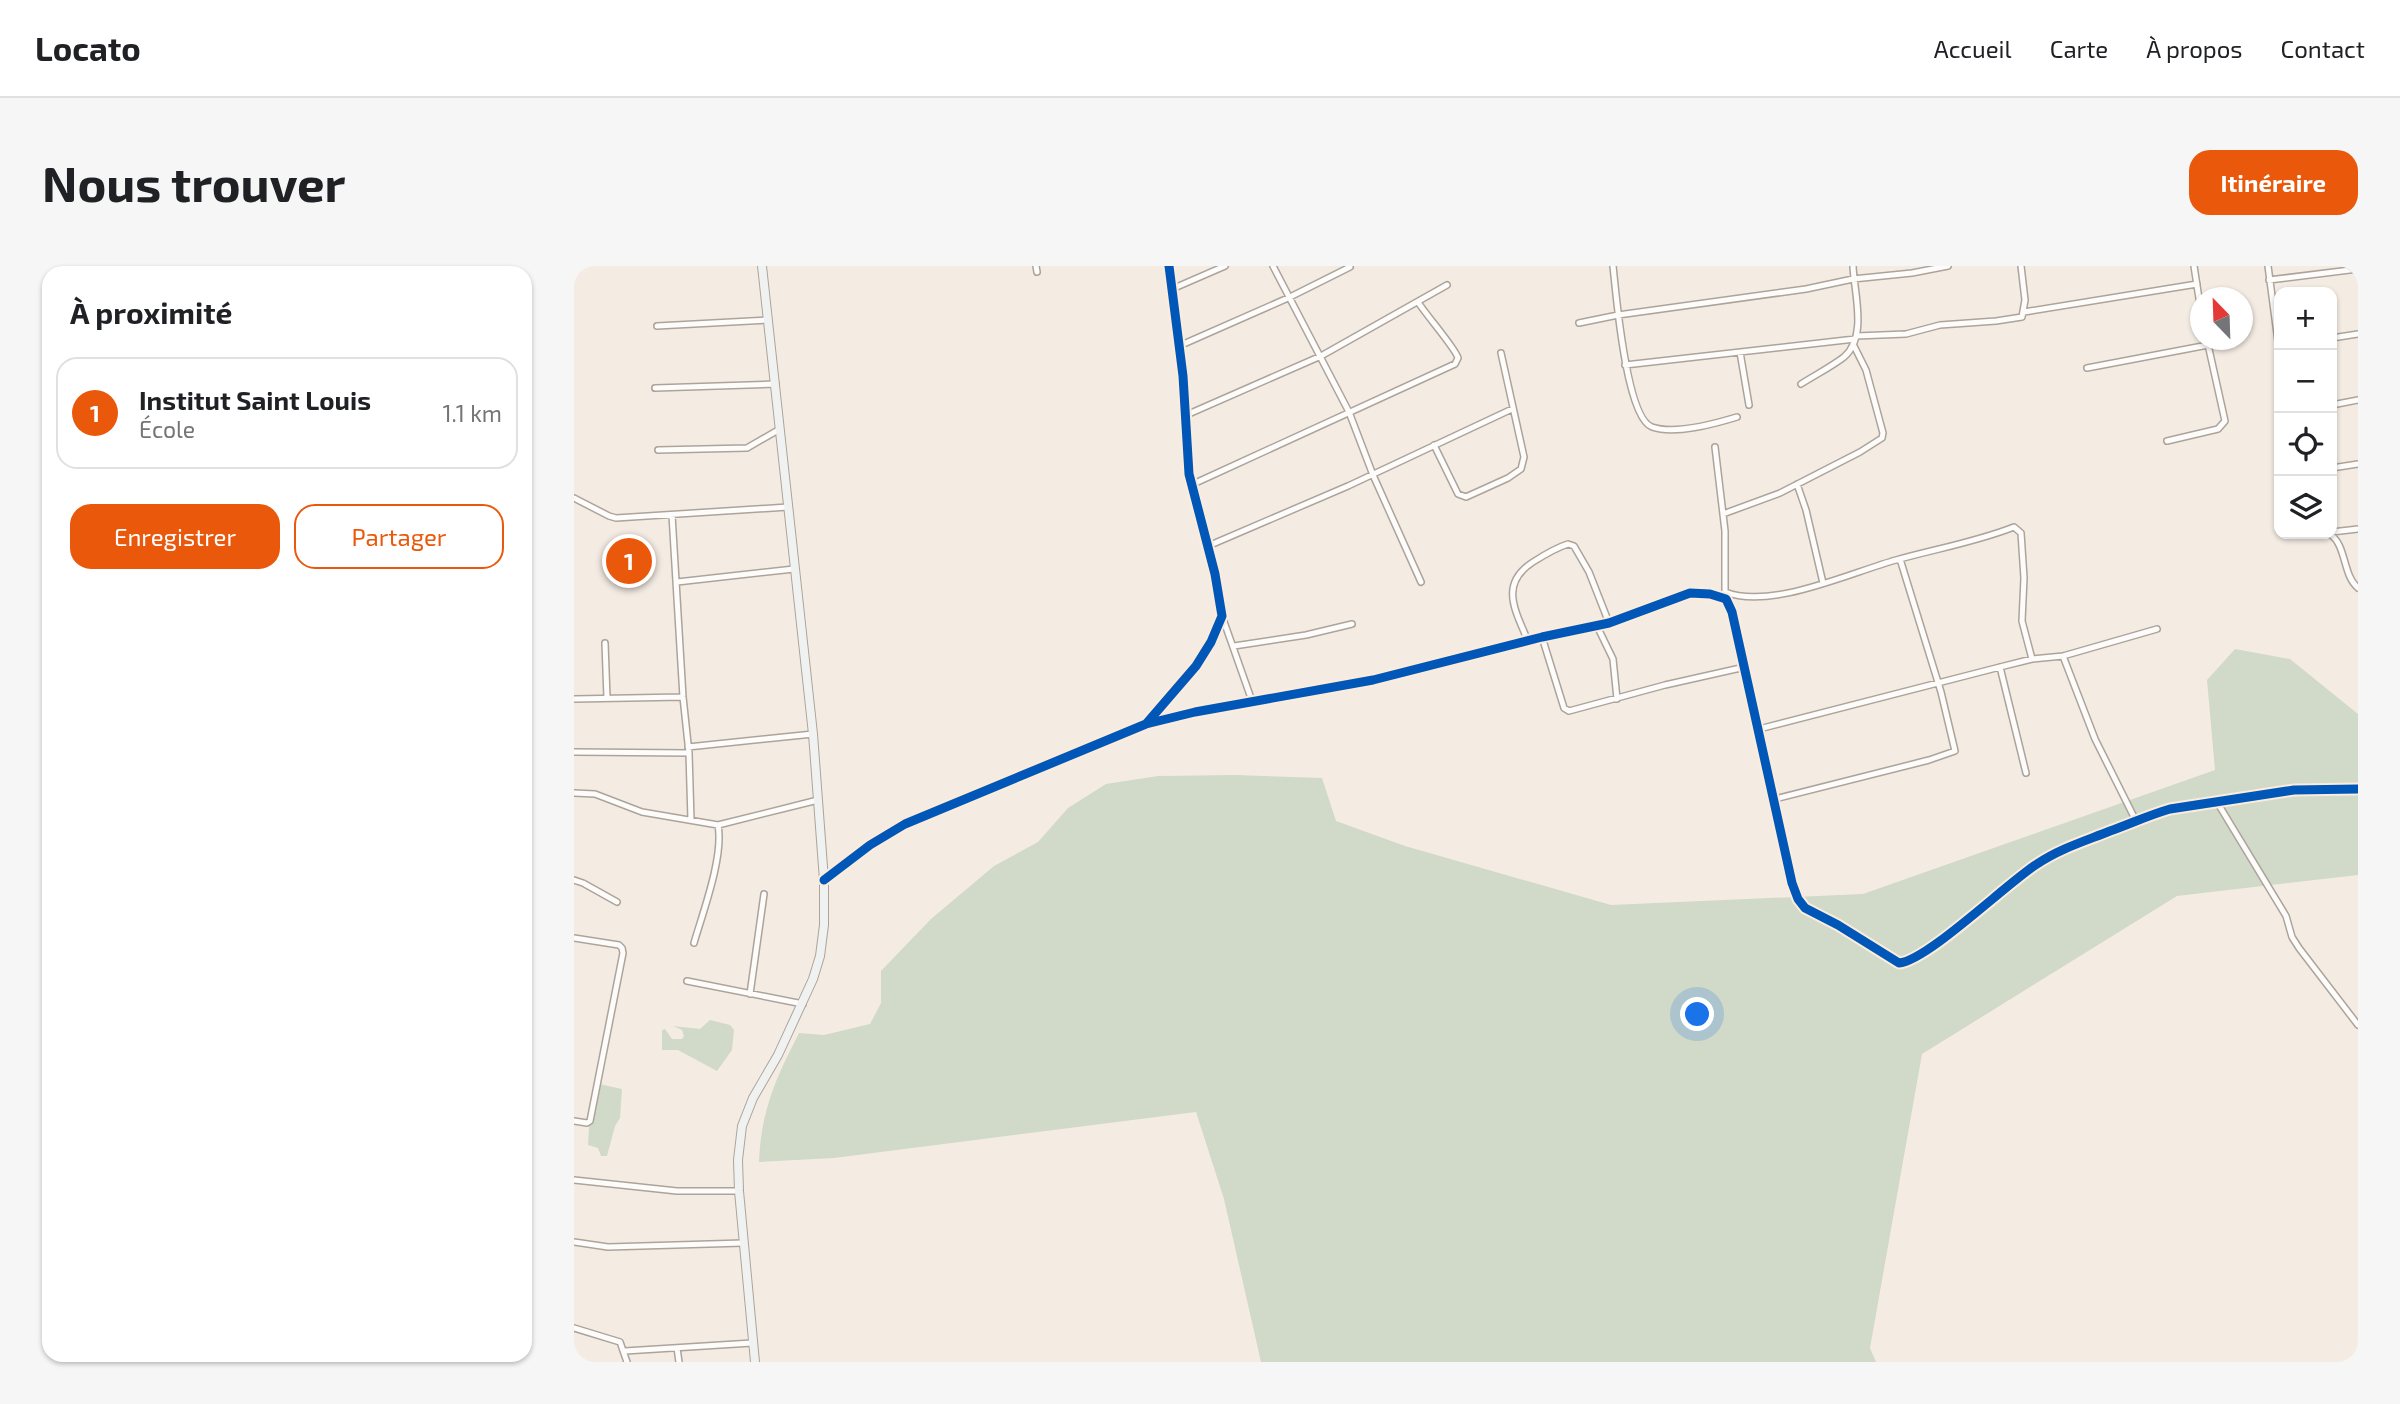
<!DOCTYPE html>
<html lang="fr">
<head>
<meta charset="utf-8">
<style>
  :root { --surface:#fff; --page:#f6f6f6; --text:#202124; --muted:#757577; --line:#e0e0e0; --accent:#ea580c }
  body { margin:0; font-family:"Exo 2",sans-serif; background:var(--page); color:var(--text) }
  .controls { position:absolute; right:21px; top:21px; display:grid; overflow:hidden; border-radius:14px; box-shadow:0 2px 5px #0004 }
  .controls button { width:63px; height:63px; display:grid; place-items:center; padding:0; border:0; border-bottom:2px solid var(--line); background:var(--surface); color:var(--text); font:35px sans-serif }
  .compass { position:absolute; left:1616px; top:21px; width:63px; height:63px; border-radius:50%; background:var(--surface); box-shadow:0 2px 5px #0004; rotate:337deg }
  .you { position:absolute; left:1124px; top:749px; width:24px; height:24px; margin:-18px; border:5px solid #fff; border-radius:50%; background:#1a73e8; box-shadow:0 0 0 10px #1a73e833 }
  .badge { display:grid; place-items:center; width:46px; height:46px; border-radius:50%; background:var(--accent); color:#fff; font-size:23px; font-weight:700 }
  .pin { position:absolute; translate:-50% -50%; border:4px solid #fff; box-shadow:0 2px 7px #0006 }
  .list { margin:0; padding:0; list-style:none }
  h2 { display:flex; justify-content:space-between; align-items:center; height:91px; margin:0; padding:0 28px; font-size:30px }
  h2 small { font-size:23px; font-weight:400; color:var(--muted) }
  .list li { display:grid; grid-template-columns:46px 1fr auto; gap:21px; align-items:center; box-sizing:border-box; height:112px; margin:0 14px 14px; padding:0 14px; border:2px solid var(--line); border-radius:21px }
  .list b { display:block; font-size:26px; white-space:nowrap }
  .list p { margin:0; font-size:23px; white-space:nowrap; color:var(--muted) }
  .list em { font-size:23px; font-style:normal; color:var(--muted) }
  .actions { display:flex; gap:14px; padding:21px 28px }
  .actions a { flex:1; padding:16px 0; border:2px solid var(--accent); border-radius:21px; text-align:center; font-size:24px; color:var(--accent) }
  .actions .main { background:var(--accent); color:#fff }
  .icon { flex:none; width:38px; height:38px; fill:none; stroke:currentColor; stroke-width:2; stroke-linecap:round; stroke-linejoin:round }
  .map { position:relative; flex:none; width:1784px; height:1096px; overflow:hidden; border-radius:21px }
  header { display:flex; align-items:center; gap:42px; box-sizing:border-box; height:98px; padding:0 35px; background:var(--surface); border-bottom:2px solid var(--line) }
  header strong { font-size:33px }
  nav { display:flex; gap:38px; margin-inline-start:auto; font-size:24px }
  .intro { display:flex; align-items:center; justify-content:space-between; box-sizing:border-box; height:168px; padding:0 42px }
  h1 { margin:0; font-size:49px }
  .button { padding:18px 32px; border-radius:21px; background:var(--accent); color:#fff; font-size:24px; font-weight:700 }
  main { display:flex; gap:42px; padding:0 42px }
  aside { flex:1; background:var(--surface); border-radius:21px; box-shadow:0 2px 5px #0004 }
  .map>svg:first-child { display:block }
</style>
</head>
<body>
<header>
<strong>Locato</strong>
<nav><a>Accueil</a><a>Carte</a><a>À propos</a><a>Contact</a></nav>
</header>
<div class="intro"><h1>Nous trouver</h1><a class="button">Itinéraire</a></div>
<main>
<aside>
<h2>À proximité<small></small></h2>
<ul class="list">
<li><span class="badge">1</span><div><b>Institut Saint Louis</b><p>École</p></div><em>1.1 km</em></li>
</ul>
<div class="actions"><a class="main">Enregistrer</a><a>Partager</a></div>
</aside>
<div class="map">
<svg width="1784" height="1096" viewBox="0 0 1784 1096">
  <rect width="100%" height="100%" fill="#f4ece3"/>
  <path fill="#d1d9c8" d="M1661,383L1716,393L1784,448V609L1603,630L1348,788L1296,1082L1302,1096H687L650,933L622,846L260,892L185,896C187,844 202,812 225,767L250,769L296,758L307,737V705L357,653L420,600L464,576L494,542L532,518L584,510L661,509L748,512L762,555L831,580L1037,639L1289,628L1641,504L1633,414Z
    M136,754L156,759L160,764L158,784L143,805L104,784H88V764L91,763L98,773H108L110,770L108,764L99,760L126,763Z
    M25,818L48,823L46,852L41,860L33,890H27L24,882L14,879L15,861Z"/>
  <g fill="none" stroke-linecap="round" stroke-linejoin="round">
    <g stroke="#aca49b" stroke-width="8">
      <path id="street" d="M462,0L463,6
        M699,0L775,146L799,209L847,316
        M1039,0C1042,27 1052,152 1078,161C1101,169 1140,158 1163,151
        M1620,0L1626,39
        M1694,0L1705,83
        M1695,14L1784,3
        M598,23L651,0
        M1450,46L1623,18
        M1005,57L1044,49L1232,23L1279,13L1338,7L1374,0
        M83,60L193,54
        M1282,70L1332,68L1366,59L1422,55L1448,51L1451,34L1447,0
        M1758,72L1784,68
        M605,80L714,32L776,1
        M1166,86L1175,139
        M1051,99L1281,73
        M1513,102L1634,79
        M1227,118C1241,109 1257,101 1270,91C1294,70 1280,27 1279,0
        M81,122L202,118
        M1758,139L1784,134
        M610,150L747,90L873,19
        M1593,175L1644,163L1651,155L1633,74
        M860,179L884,228L892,231L934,212L947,203L950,191L927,87
        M1141,181L1151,265V327
        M84,184L173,182L206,163
        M1758,202L1784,198
        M1223,218L1232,244L1249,317
        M617,219L881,98L884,92C882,83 852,49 844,36
        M0,232L35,250L42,252L214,241
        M1149,248L1206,227L1286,186L1308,172L1309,167L1292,104L1279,78
        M98,249L109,431L115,487L117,554
        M1758,266L1784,263
        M1756,268C1773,280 1768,308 1784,322
        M634,280L774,220L938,143
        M103,316L220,303
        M1151,326C1197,344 1275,307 1322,294C1361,283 1402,276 1440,261L1447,267L1450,312L1448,355L1458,393
        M648,350L678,435
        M1023,360L1039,393L1043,433
        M968,371L990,442L995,445L1091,419L1171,401
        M954,375C941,344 925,318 959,296C970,289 981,282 994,278L1000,280L1015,306L1035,357
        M31,377L33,432
        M660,380L732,369L778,358
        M1489,390L1521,473L1562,555
        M1426,401L1452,507
        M0,433L109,431
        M573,457L622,400L637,376L648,350L641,308L615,208L609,110L595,0
        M1185,463L1426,401L1458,393L1489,390L1583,363
        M114,481L239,468
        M0,486L115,487
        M0,527L21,528L68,546L144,559L244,534
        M1201,533L1355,494L1381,485L1367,426L1326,293
        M1643,536L1712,650L1718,671L1725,682L1784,759
        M0,614L9,617L43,636
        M250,614L296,579L331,558L572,458L621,446L799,414L968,371L1035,357L1116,327L1136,328L1152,333L1158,346L1218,617L1224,633L1231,642L1264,659L1325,697C1353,695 1433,617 1463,598C1485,583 1511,575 1536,565C1556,558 1575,549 1596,543L1720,524L1784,523
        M0,672L45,679L48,682L49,687L16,855L13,857L0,855
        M120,677C129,646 150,590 144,559
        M113,715L229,738
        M176,728L190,628
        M0,914L103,925H165
        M0,976L34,981L169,977
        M0,1062L46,1076L53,1096
        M103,1082L105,1096
        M51,1085L178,1077"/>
    </g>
    <g stroke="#aca49b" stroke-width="10">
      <path id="secondary" d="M181,1096L165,925L164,894L168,860L179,832L204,789L239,713L246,690L250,659V614L239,468L188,0"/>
    </g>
    <use href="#street" stroke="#fdfcfb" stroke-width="5"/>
    <use href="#secondary" stroke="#f0f2f1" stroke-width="8"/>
    <g stroke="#fcecdb" stroke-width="13">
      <path id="cycleway" d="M572,458L622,400L637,376L648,350L641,308L615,208L609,110L595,0
        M250,614L296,579L331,558L572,458L621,446L799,414L968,371L1035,357L1116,327L1136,328L1152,333L1158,346L1218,617L1224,633L1231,642L1264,659L1325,697C1353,695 1433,617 1463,598C1485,583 1511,575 1536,565C1556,558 1575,549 1596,543L1720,524L1784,523"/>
    </g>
    <use href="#cycleway" stroke="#0057b8" stroke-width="9"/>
  </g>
</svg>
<div class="controls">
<button>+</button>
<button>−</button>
<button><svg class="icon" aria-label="locate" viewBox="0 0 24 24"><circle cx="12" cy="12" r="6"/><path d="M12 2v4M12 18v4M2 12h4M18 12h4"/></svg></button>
<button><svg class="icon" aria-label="layers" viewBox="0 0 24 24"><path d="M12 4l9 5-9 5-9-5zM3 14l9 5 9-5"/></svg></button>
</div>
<svg class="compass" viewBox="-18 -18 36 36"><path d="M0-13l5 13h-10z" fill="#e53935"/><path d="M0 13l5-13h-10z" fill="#757577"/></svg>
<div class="you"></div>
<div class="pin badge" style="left:55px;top:295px">1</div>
</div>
</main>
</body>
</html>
